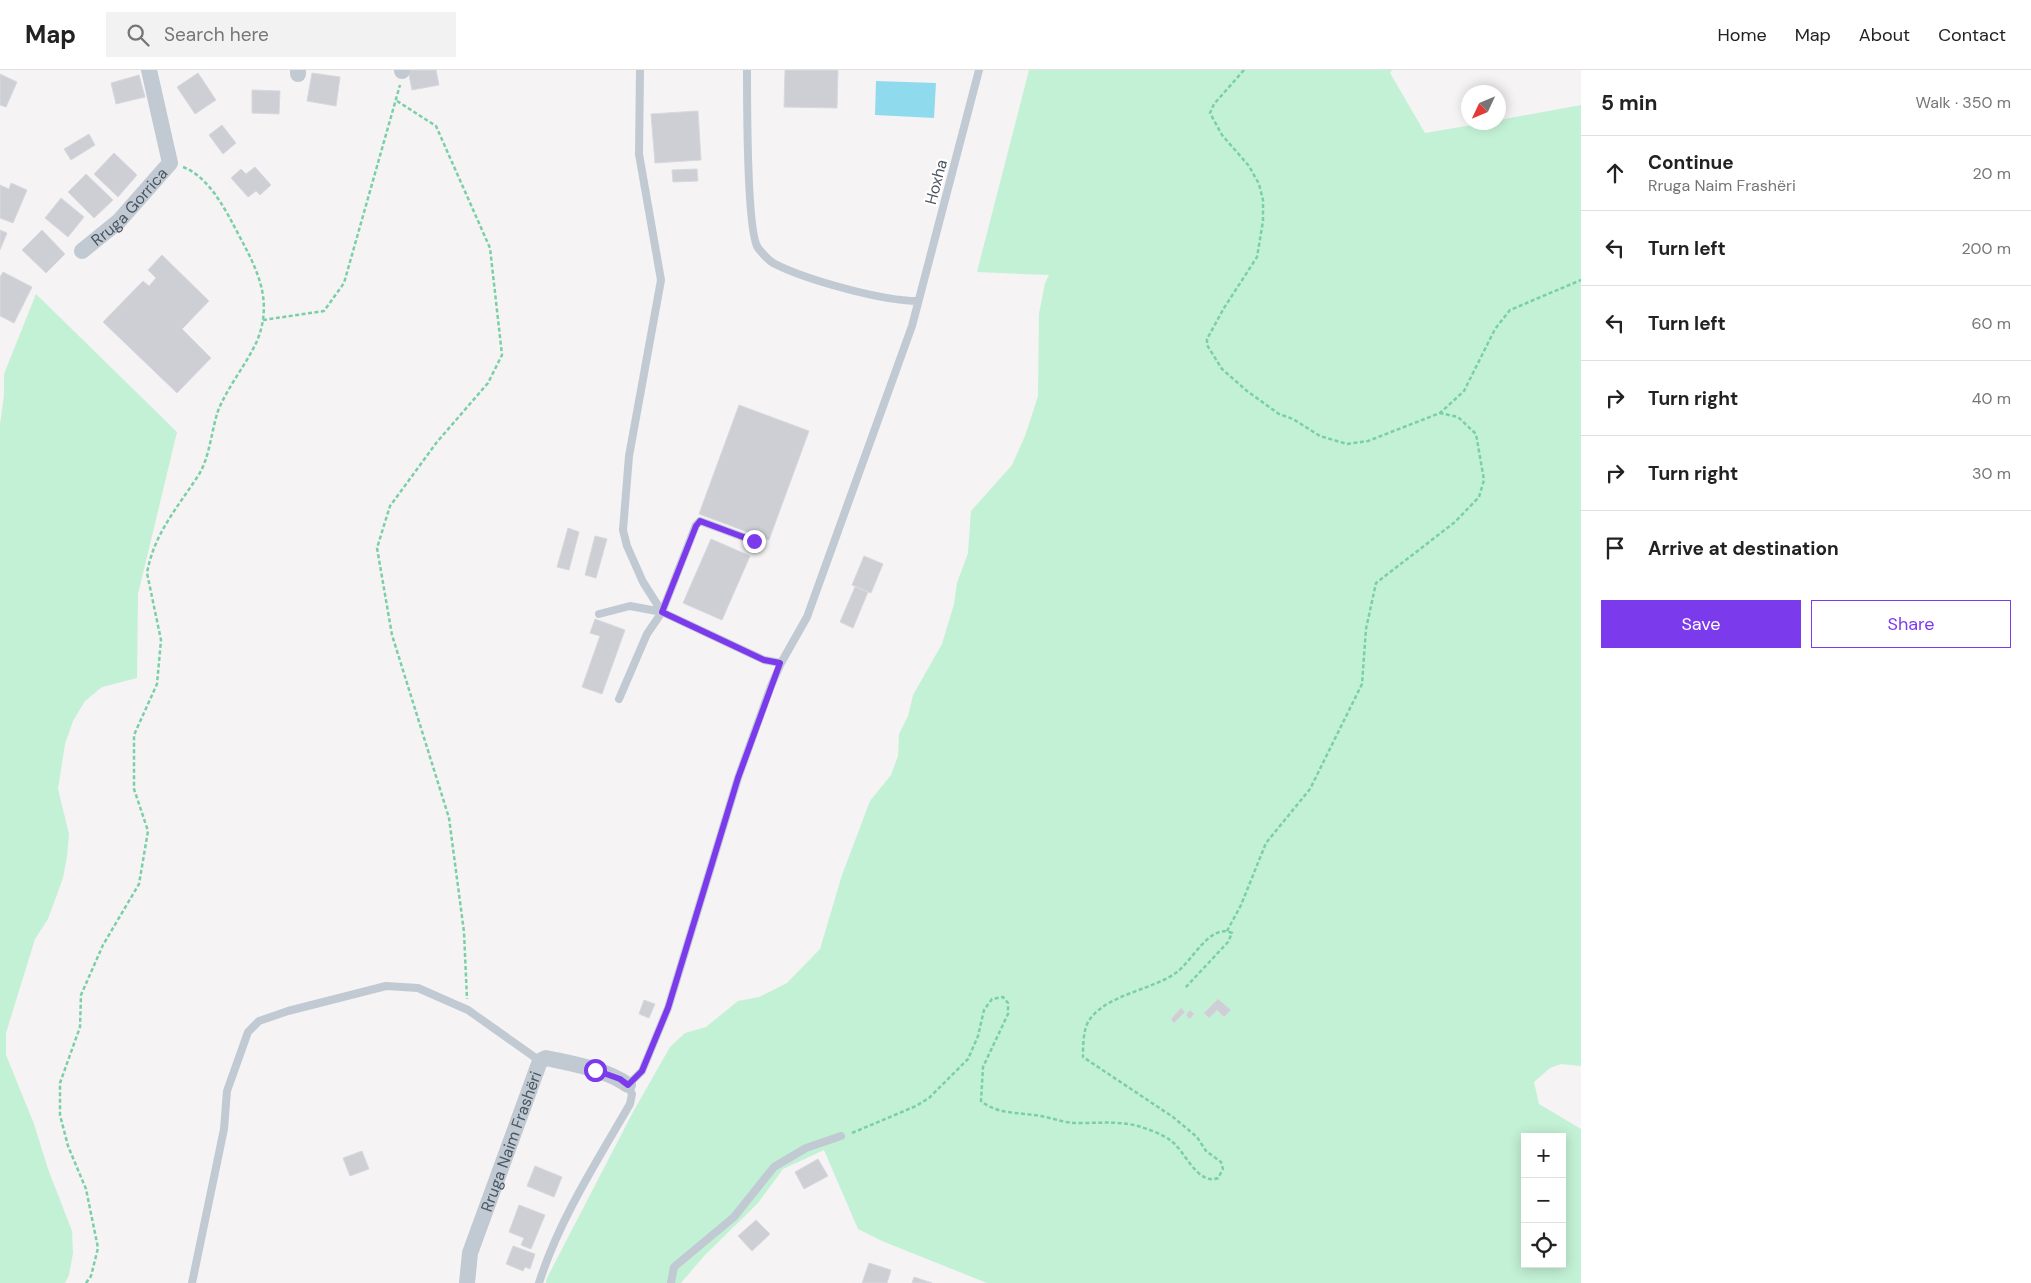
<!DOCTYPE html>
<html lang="en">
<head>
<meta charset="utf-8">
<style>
  :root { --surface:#fff; --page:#f2f2f2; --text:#222; --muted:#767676; --line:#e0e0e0; --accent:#7c3aed }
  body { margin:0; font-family:"DM Sans",sans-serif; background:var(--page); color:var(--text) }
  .controls { position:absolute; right:15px; bottom:15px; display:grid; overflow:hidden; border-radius:0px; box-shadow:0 2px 12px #0003 }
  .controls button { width:45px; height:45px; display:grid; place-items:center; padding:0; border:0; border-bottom:1px solid var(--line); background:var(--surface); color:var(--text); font:25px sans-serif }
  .compass { position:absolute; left:1461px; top:15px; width:45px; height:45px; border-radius:50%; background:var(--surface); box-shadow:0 2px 12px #0003; rotate:226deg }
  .stop { position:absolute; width:15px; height:15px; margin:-11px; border:4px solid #7c3aed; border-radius:50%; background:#fff }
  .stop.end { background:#7c3aed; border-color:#fff; box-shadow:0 1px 5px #0008 }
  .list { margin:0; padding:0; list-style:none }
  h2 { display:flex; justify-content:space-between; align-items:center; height:65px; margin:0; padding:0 20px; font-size:21px }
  h2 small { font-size:16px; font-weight:400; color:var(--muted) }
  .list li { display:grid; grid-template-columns:32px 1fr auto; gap:15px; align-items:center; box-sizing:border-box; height:75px; padding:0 20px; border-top:1px solid var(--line) }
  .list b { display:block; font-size:19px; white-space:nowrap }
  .list p { margin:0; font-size:16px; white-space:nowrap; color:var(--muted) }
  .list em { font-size:16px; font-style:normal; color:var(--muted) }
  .actions { display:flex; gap:10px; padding:15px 20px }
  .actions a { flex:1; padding:11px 0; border:1px solid var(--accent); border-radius:0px; text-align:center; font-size:18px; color:var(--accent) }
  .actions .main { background:var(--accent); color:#fff }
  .icon { flex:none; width:28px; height:28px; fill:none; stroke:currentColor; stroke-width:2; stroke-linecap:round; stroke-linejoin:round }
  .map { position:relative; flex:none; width:1581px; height:1213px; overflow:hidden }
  header { display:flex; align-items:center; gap:30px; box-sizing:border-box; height:70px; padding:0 25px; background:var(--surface); border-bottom:1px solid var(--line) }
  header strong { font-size:24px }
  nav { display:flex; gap:28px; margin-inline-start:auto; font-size:18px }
  .search { width:350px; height:45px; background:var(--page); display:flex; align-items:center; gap:12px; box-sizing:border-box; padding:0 18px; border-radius:0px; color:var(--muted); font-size:19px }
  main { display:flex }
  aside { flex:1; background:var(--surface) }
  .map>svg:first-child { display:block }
</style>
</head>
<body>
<header>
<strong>Map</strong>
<div class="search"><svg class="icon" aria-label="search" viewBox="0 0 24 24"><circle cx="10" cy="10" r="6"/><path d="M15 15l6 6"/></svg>Search here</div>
<nav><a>Home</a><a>Map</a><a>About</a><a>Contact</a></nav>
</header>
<main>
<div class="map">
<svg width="1581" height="1213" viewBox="0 0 1581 1213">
  <rect width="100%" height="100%" fill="#f5f3f3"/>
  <path fill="#c3f1d5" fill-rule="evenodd" d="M1029,0H1392L1390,3L1425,63L1484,53L1498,52L1499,50L1581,35V996L1561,994L1550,998L1534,1012L1539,1034L1581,1059V1213H987L882,1171L858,1159L824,1080L783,1099L758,1133L704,1186L681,1213H546L547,1208L633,1042L670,977L685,963L706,957L738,931L759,927L787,913L820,879L842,805L870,731L891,705L898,686L899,664L908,646L913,625L942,574L954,534L957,513L968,483L971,441L1012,395L1025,366L1038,326L1039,244L1045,213L1049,205L977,202ZM1525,1067H1562V1194H1525Z
    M36,224L177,362L138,524L137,608L102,617L85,631L73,651L65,674L58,719L69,764L67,786L63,808L48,849L35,869L6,963V985L34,1054L48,1099L72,1161L73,1183L69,1205L65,1213H0V355L4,325V304Z"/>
  <path fill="#90daee" d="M876,11L936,13L934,48L875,45Z"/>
  <path fill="#cdcfd5" stroke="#d7d9de" d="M408,0H436L439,15L412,20Z
    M785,0H838L837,38L784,37Z
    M198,3L216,30L195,44L177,17Z
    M312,3L340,7L336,36L307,31Z
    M0,4L17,12L6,37L0,35Z
    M139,5L145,27L116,34L111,13Z
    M252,20L280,21L279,44L252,43Z
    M698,41L701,90L655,93L651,44Z
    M222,55L236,73L223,84L209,65Z
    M89,64L95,75L71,90L64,79Z
    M114,83L137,105L118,127L94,104Z
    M255,97L271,115L260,125L256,121L248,127L231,108L241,99L246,104Z
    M697,99L698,111L673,112L672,100Z
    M86,104L113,130L94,148L68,122Z
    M11,113L27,120L13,153L0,148V115L9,119Z
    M61,128L84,147L68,167L45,148Z
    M0,160L7,163L0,180Z
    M42,160L65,184L46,203L22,180Z
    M162,185L209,231L182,259L211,288L177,323L103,252L143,211L149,216L156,208L148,200Z
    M3,202L32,217L14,253L0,246V207Z
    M739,335L809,361L769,470L699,444Z
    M568,458L579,462L569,500L557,497Z
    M595,466L607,469L596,508L585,505Z
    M711,469L750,486L722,550L683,533Z
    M864,486L883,494L871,523L852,515Z
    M855,517L868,522L853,558L840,552Z
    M595,549L625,560L602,624L582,617L600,566L590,563Z
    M1218,929L1231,940L1224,947L1217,940L1209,948L1204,943Z
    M644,930L655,934L649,948L639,944Z
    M1181,938L1185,942L1174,953L1171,949Z
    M1190,940L1194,944L1190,949L1186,945Z
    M362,1081L369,1099L350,1106L343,1088Z
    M818,1089L828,1106L804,1119L795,1102Z
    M535,1096L562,1107L554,1127L527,1116Z
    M519,1135L545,1145L531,1179L521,1175L524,1168L509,1162Z
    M756,1150L770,1164L752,1181L738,1166Z
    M513,1176L535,1184L530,1199L525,1197L523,1201L506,1194Z
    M869,1193L891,1200L887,1213H862Z
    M914,1207L932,1213H912Z"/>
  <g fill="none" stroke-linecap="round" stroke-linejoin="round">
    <path stroke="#7ad0a6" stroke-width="2.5" stroke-dasharray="4 2.5" stroke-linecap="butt" d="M1244,0L1214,34L1210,43L1222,65L1249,96L1259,114L1263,130V151L1257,187L1224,238L1207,269V275L1222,299L1247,321L1279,344L1293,349L1320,366L1347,374L1368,371L1440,343L1464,321L1495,259L1510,240L1581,210
      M397,31L436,56L490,178L502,285L488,313L437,372L390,436L377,478L392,565L449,748L464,862L467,929
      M263,250L324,241L344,213L400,15
      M1227,861L1241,835L1266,773L1310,719L1362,614L1366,559L1376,513L1455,452L1479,427L1484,410L1476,364L1458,347L1440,343
      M852,1063L916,1036L929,1028L968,989L978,966L984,940L992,929L1003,927L1008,933V944L983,997L981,1031C998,1045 1020,1042 1040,1046C1054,1048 1066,1054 1081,1053C1101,1053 1118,1051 1138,1056C1148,1059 1162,1064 1170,1070C1185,1080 1197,1116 1218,1108L1223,1099L1221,1092L1206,1081L1197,1067L1173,1047L1083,987C1083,976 1083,958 1090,949C1108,924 1153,920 1177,902C1193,890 1210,853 1232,863L1228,872L1185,918
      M86,1213L91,1206L98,1178L86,1119L68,1076L60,1045V1013L80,957L81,925L103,875L139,814L148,761L134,719V665L157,614L161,570L147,503C154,464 177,438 198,406C210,387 211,362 218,341C228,316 246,295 257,271C275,227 254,194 234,156C223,135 207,106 183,97"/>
    <path stroke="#c1cad2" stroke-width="8" d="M640,0L639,84L661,210L629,386L623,460L627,476L643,512L662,542L764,590L781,593
      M747,0C747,27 747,162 758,178C762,183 769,191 775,194C807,210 882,231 918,231
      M599,544L630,536L662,542
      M619,629L647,564L662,542L696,455L700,451L754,471
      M192,1213L224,1059L227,1021L248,962L259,951L288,941L386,916L418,918L468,940L540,991
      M539,1213C559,1150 597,1091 630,1034L632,1024L628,1015L642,1001L668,938L738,708L771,616L781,593L807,547L912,256L979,0
      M671,1213L674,1197L734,1147L774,1097L806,1078L841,1066"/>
    <g stroke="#c1cad2" stroke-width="16">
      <path d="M402,1V0"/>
      <path d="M298,4V0"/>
      <path id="s1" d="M82,181L119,151L170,93L149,0"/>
      <path id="s2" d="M467,1213L470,1183L540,991L546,988C573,994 605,999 628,1015"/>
    </g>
  </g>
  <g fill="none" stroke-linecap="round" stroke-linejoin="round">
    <path stroke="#7c3aed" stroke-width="6" d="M595,1000L620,1009L628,1015L642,1001L668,938L738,708L780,593L764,590L662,542L696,456L700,451L754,471"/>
  </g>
  <g text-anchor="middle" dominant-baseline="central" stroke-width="4.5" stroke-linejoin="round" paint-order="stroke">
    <g font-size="16" fill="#4a5661" stroke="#fff">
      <text transform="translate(936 112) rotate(-75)">Hoxha</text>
      <text stroke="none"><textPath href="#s1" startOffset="65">Rruga Gorrica</textPath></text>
      <text stroke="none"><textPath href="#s2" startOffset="149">Rruga Naim Frashëri</textPath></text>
    </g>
  </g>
</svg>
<div class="controls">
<button>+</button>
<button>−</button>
<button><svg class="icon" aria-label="locate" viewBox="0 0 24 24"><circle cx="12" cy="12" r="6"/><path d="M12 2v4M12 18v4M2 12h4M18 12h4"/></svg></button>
</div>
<svg class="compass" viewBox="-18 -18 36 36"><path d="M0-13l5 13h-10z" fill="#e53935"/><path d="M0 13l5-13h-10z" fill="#767676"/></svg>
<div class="stop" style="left:595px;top:1000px"></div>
<div class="stop end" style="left:754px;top:471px"></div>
</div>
<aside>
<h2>5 min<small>Walk · 350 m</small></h2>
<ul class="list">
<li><svg class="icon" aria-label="ahead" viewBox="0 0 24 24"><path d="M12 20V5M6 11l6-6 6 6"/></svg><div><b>Continue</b><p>Rruga Naim Frashëri</p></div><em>20 m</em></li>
<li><svg class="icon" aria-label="left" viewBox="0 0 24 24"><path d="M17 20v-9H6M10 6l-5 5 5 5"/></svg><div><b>Turn left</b></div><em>200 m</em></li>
<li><svg class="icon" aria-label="left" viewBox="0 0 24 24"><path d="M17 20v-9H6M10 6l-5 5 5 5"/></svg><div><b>Turn left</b></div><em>60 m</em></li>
<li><svg class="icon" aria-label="right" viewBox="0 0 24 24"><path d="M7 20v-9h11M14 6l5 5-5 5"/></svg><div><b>Turn right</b></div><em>40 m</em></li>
<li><svg class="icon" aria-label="right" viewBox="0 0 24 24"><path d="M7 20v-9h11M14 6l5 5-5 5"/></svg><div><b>Turn right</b></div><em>30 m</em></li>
<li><svg class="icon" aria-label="arrive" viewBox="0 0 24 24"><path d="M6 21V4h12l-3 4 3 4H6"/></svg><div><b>Arrive at destination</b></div></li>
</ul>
<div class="actions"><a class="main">Save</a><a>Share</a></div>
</aside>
</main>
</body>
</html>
